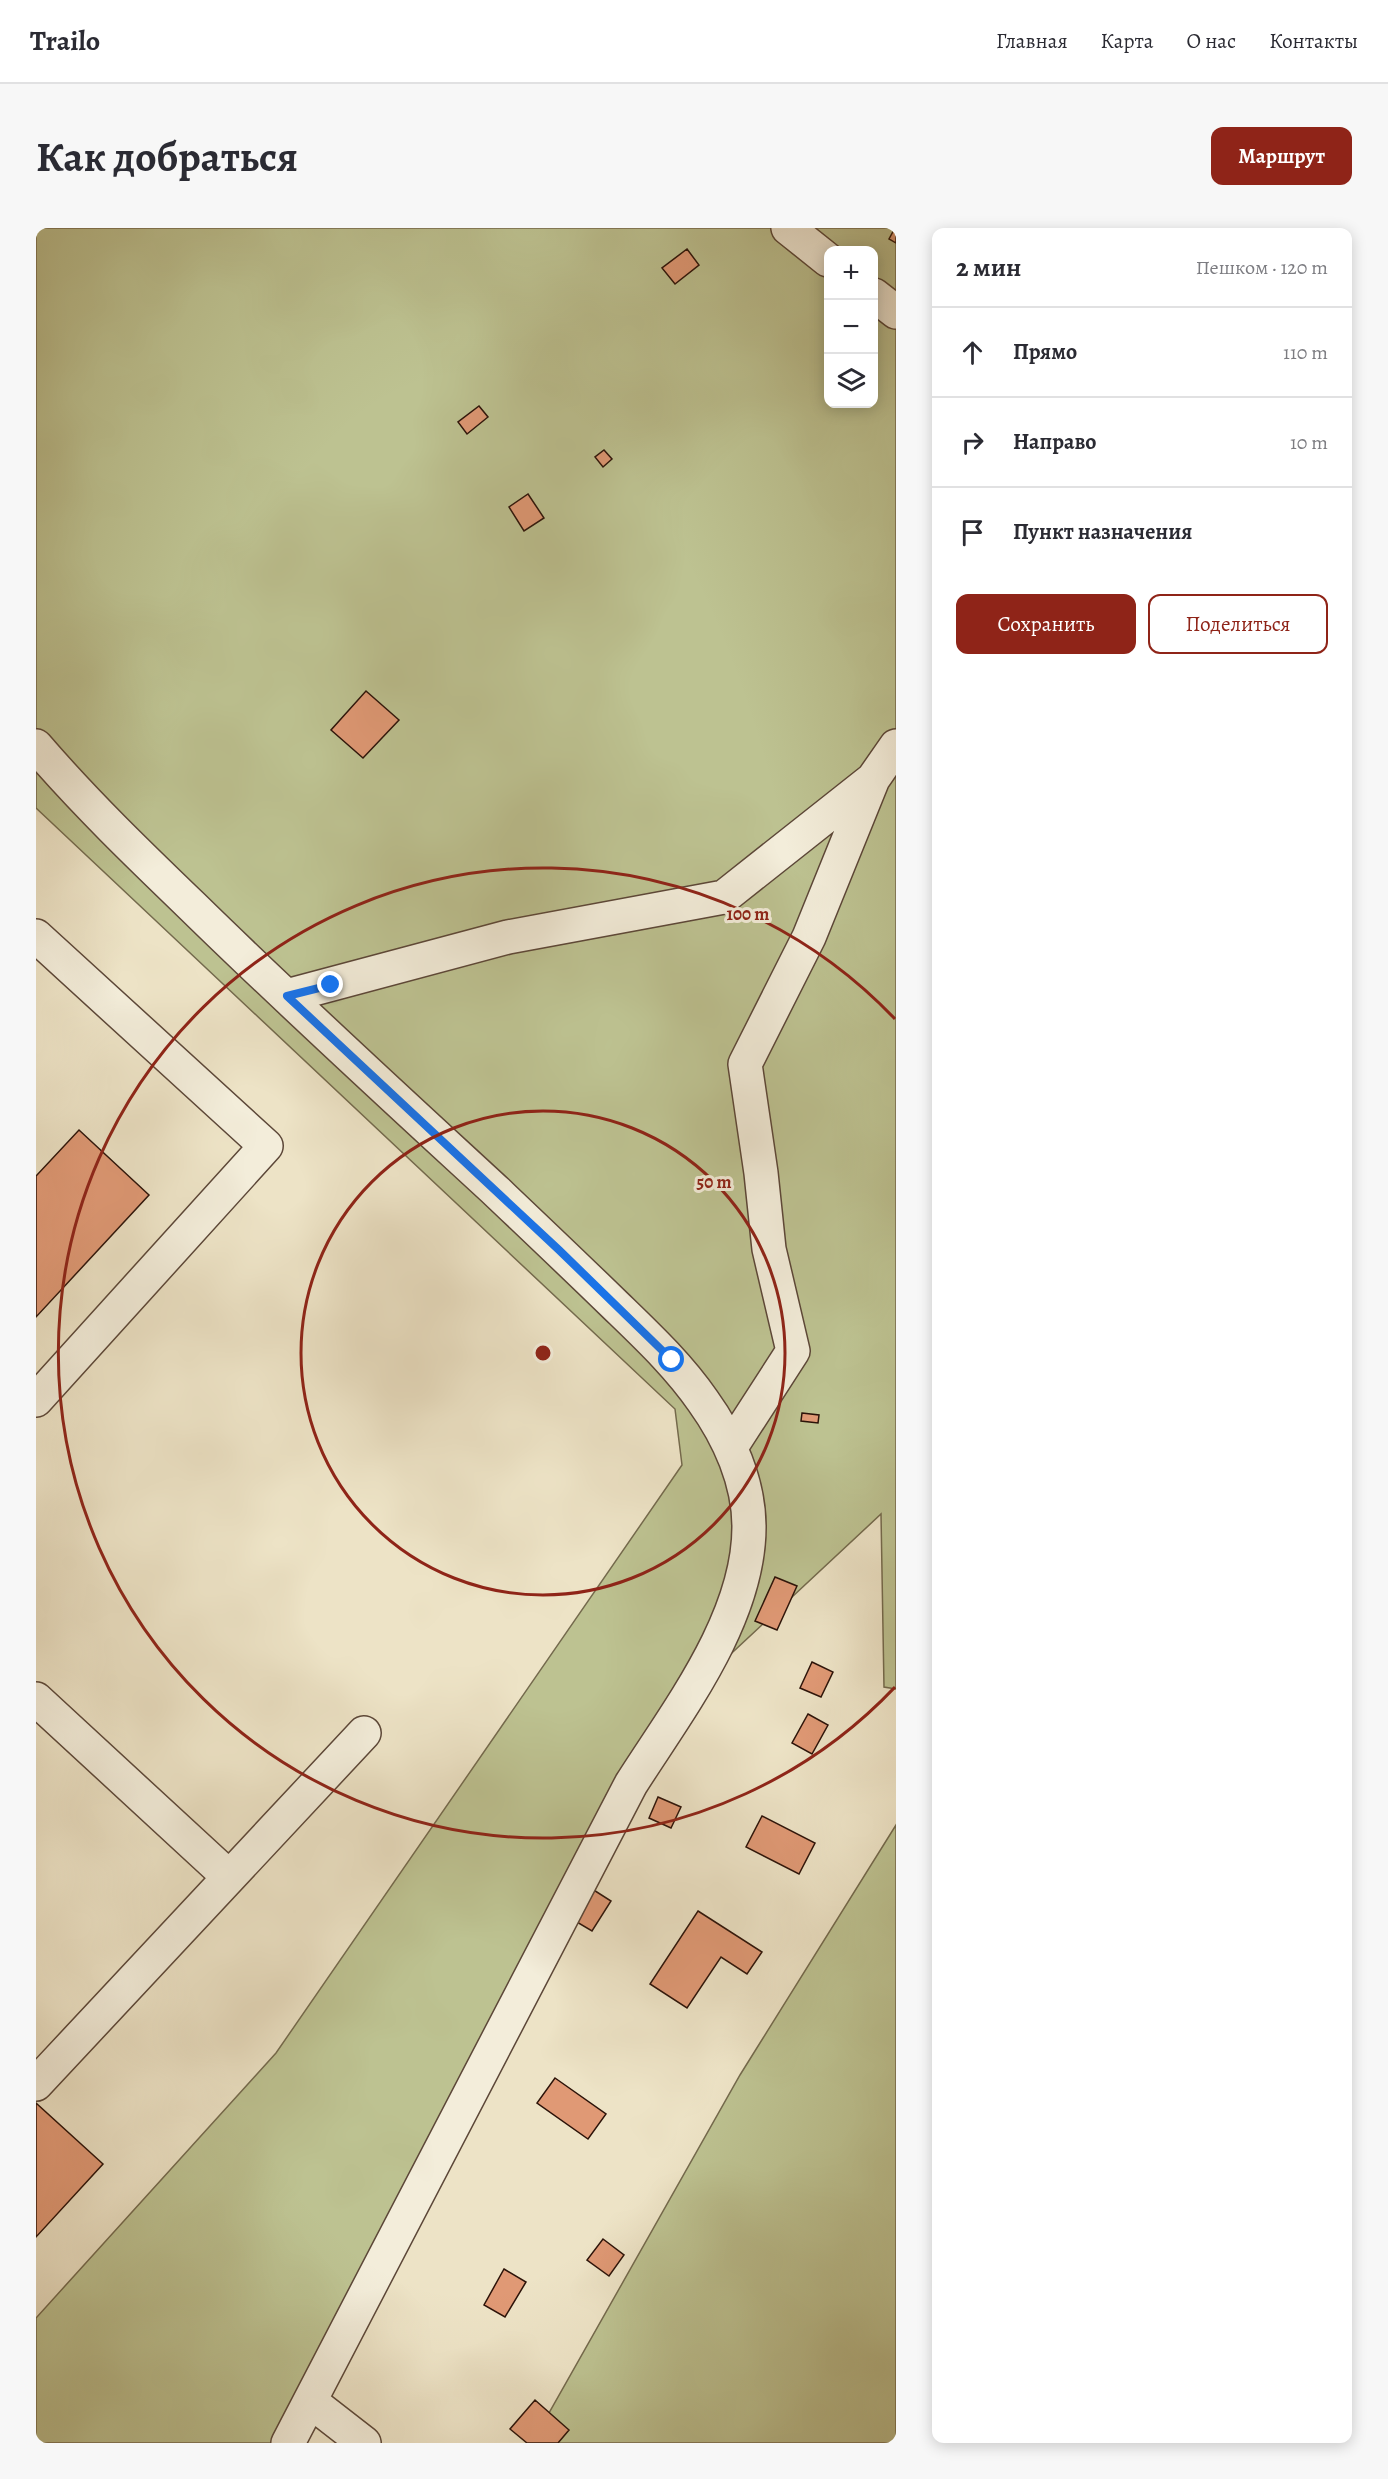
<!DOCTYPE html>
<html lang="ru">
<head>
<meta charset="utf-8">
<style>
  :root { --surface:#fff; --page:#f7f7f7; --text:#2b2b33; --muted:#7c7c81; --line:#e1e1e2; --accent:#8f2418 }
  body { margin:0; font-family:Alegreya,serif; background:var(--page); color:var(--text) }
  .controls { position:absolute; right:18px; top:18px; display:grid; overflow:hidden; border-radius:12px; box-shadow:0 3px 15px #0003 }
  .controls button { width:54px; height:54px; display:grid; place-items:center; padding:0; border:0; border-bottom:2px solid var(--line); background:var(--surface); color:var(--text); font:30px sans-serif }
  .stop { position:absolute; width:18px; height:18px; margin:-14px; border:4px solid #1a73e8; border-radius:50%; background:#fff }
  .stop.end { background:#1a73e8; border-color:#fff; box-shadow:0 2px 6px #0008 }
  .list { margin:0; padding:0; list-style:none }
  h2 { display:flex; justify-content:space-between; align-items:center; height:78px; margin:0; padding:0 24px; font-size:26px }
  h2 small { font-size:20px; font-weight:400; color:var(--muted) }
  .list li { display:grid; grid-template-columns:39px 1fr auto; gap:18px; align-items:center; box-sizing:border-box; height:90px; padding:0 24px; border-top:2px solid var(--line) }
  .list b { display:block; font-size:22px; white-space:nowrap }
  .list em { font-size:20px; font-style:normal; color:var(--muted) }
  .actions { display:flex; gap:12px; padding:18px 24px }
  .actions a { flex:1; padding:14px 0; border:2px solid var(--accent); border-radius:12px; text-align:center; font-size:21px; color:var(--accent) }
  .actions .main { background:var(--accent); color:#fff }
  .icon { flex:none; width:33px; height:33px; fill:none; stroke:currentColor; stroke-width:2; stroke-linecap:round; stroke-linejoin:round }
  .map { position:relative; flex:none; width:860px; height:2215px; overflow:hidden; border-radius:12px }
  header { display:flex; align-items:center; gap:36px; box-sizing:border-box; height:84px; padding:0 30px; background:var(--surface); border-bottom:2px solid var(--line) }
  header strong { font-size:28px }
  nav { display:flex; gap:33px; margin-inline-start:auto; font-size:21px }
  .intro { display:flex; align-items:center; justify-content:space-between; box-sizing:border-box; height:144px; padding:0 36px }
  h1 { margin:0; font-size:42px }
  .button { padding:15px 27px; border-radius:12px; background:var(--accent); color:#fff; font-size:21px; font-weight:700 }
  main { display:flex; gap:36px; padding:0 36px }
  aside { flex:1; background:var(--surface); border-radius:12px; box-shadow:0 3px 15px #0003 }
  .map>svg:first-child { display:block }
</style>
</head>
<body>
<header>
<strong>Trailo</strong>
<nav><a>Главная</a><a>Карта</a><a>О нас</a><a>Контакты</a></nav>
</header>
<div class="intro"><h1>Как добраться</h1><a class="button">Маршрут</a></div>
<main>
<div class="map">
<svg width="860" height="2215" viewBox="0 0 860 2215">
  <rect width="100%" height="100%" fill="#ede3c6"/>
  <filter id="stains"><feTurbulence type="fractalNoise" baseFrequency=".00333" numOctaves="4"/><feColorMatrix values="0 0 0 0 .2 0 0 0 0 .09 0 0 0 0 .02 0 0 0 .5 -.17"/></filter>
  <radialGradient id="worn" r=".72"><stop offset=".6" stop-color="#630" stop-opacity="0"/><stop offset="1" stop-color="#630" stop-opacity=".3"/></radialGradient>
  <path fill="#bdc291" stroke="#746a4d" stroke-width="1.5" fill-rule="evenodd" d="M0,0H860V1461L848,1459L845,1286L654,1464L252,2215H0V2090L240,1825L646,1237L639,1181L0,580ZM792,22H838V176H792Z
    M860,1597V2215H496L704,1847Z"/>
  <path fill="#e09975" stroke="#2c1309" stroke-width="1.5" d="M859,0H860V15L853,11Z
    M651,21L663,37L639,56L626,40Z
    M443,178L452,189L431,206L422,194Z
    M568,222L576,231L567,239L559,229Z
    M492,266L508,290L488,303L473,279Z
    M330,463L363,492L327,530L295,502Z
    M43,902L113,967L0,1089V948Z
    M766,1185L783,1187L782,1195L765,1193Z
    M739,1349L761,1358L741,1402L719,1393Z
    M776,1434L797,1444L785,1469L764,1460Z
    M772,1486L792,1497L776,1526L756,1515Z
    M622,1569L645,1579L635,1600L613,1590Z
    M726,1588L779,1615L763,1646L710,1619Z
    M553,1659L575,1673L556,1703L534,1690Z
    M662,1683L726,1724L711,1746L685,1729L651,1780L614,1756Z
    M519,1850L570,1886L552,1911L501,1875Z
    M0,1875L67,1936L0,2009Z
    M567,2011L588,2027L573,2048L551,2032Z
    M468,2041L490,2054L469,2089L448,2077Z
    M499,2172L533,2202L522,2215H491L474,2201Z"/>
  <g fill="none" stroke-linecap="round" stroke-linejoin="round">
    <g stroke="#5c4738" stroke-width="36">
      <path id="minor" d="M752,0L792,32
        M838,67L860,84
        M0,518C49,575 103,627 157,679C256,776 359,870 461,964C501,1002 540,1039 579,1077C611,1108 642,1137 667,1173C693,1209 713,1254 713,1299C713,1391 642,1482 595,1556L252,2215
        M0,708L230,918L0,1172
        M251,768L472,709L688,669L837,551L860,518
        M695,1219L757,1123L733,1021L725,945L709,836L773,709L837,551
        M0,1471L193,1649
        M0,1856L328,1505
        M274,2173L328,2215"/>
    </g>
    <use href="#minor" stroke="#f3edda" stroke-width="33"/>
  </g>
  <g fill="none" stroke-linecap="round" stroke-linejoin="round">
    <path stroke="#1a73e8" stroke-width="8" d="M295,757L251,768L523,1022L636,1132"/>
  </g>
  <g fill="none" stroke="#8f2418" stroke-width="3">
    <circle cx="507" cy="1125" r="242"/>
    <path d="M859 1459A485 485 0 1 1 859 791"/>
  </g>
  <circle cx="507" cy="1125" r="9" fill="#8f2418" stroke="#f3edda" stroke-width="3"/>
  <g font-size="18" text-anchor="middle" font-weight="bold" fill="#8f2418" stroke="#f3edda" stroke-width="6" stroke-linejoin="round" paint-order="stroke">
    <text x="712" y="692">100 m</text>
    <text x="678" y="960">50 m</text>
  </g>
  <rect width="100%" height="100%" filter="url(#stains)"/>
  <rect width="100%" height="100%" fill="url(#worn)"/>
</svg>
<div class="controls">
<button>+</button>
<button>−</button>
<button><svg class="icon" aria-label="layers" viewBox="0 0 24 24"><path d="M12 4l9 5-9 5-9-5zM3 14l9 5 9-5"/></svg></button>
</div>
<div class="stop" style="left:636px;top:1132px"></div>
<div class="stop end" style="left:295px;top:757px"></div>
</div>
<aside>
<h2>2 мин<small>Пешком · 120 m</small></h2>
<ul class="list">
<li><svg class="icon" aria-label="ahead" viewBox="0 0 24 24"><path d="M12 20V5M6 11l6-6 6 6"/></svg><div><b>Прямо</b></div><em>110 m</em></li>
<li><svg class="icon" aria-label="right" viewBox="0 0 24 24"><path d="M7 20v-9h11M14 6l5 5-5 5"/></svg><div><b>Направо</b></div><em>10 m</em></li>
<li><svg class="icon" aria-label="arrive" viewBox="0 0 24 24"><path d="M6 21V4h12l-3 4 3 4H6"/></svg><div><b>Пункт назначения</b></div></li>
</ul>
<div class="actions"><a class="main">Сохранить</a><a>Поделиться</a></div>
</aside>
</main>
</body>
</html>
